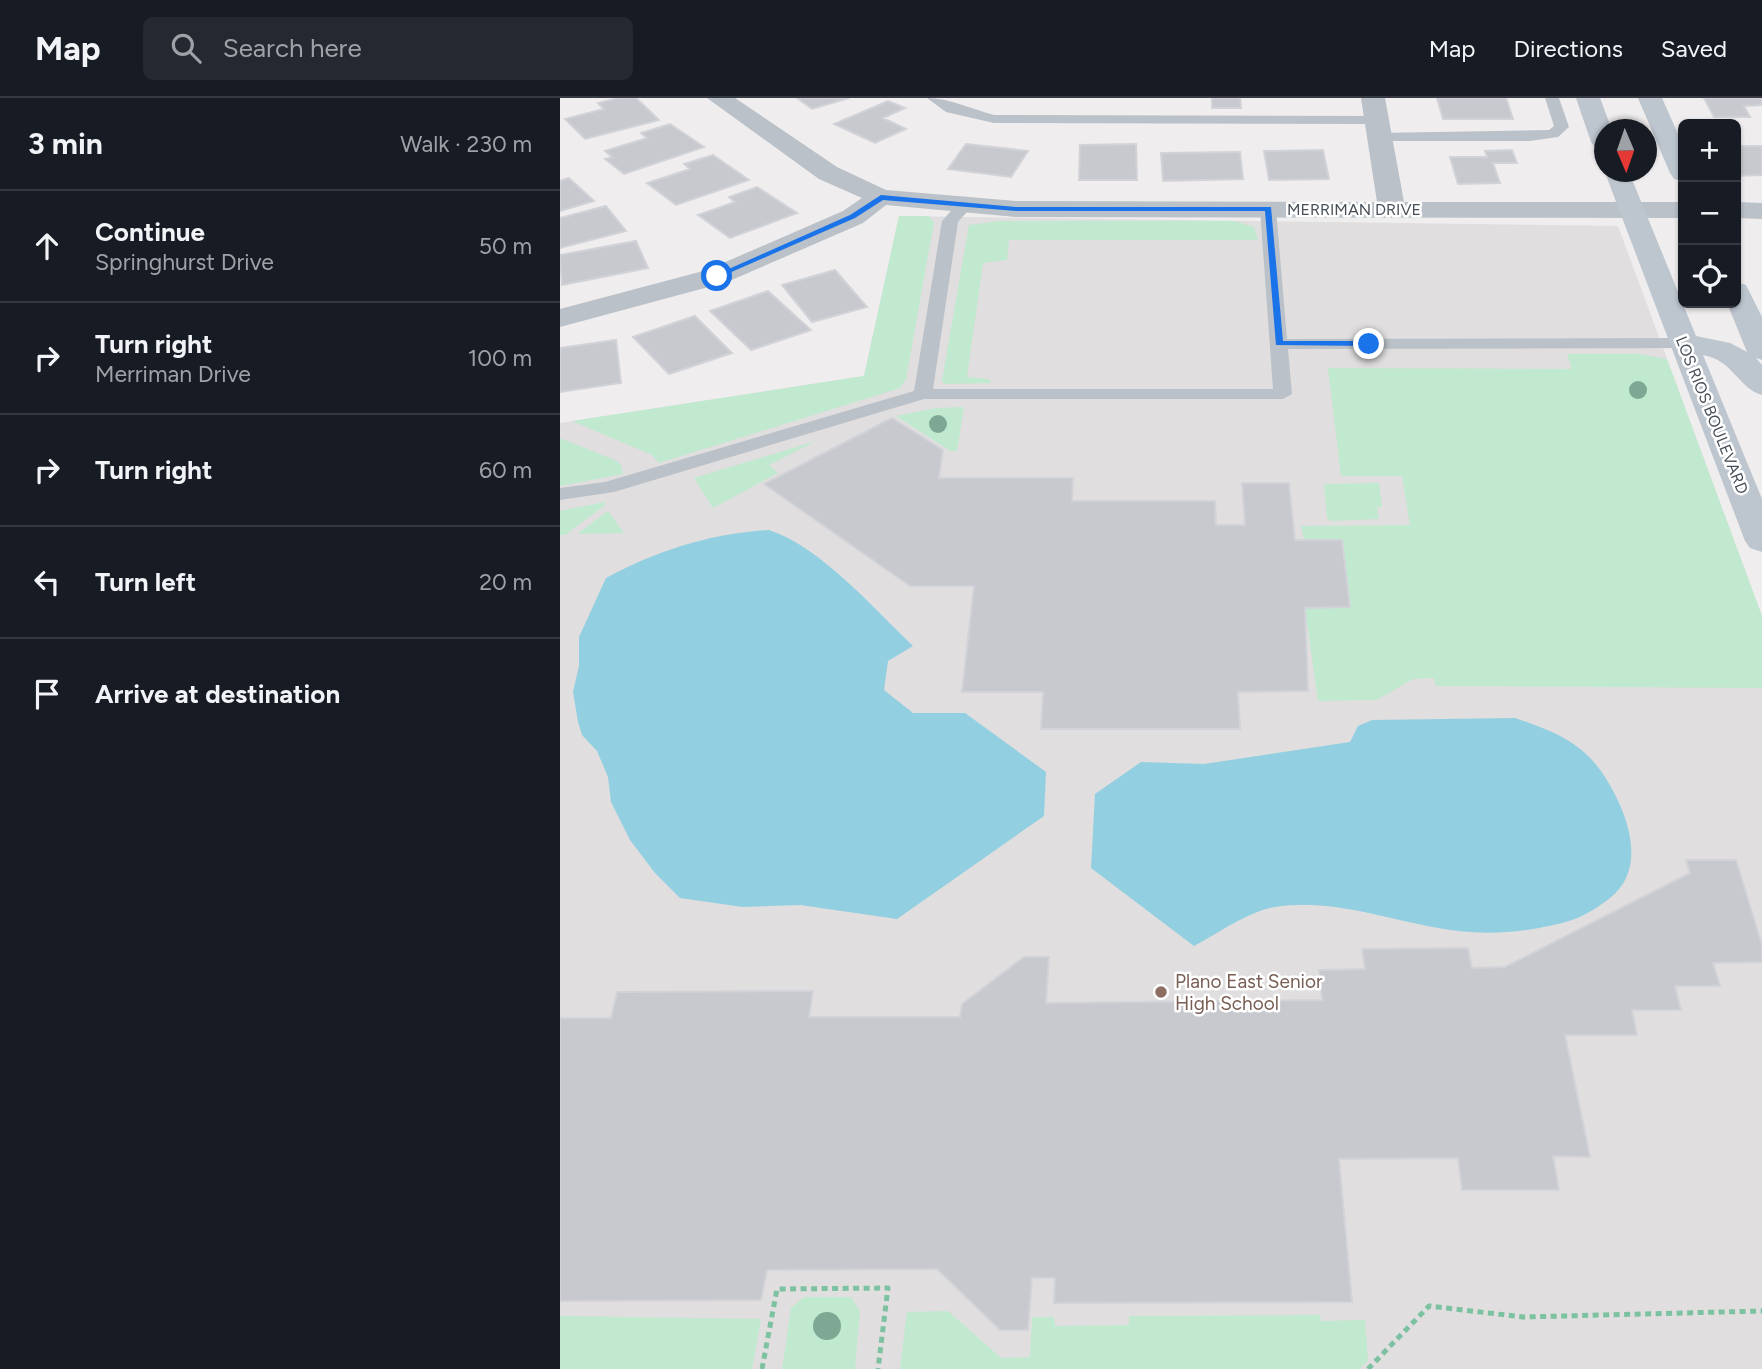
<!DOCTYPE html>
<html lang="en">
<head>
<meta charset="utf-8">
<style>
  :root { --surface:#171b24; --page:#242831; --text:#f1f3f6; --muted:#9ea1a6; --line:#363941 }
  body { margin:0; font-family:Figtree,sans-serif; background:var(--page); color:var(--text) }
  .controls { position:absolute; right:21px; top:21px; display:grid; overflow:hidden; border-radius:10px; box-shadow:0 2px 5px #0004 }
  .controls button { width:63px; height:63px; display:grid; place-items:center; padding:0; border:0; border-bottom:2px solid var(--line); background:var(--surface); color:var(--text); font:35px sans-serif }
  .compass { position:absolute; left:1034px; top:21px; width:63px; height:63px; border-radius:50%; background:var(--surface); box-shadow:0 2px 5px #0004; rotate:178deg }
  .stop { position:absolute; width:21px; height:21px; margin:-16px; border:5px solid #1a73e8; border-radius:50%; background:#fff }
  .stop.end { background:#1a73e8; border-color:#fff; box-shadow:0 2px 7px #0008 }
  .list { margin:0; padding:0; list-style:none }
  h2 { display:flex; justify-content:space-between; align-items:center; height:91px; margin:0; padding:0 28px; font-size:30px }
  h2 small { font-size:23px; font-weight:400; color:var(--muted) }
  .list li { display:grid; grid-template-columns:46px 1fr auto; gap:21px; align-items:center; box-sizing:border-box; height:112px; padding:0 28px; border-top:2px solid var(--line) }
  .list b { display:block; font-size:26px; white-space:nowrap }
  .list p { margin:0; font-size:23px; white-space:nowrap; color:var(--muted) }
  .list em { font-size:23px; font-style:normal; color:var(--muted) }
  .icon { flex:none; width:38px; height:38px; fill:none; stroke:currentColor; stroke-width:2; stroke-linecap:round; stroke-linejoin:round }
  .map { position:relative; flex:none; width:1202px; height:1271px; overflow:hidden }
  header { display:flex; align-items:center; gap:42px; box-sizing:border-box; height:98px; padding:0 35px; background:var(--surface); border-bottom:2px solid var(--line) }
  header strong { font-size:33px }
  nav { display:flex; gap:38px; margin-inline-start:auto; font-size:24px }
  .search { width:490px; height:63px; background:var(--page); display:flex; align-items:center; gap:18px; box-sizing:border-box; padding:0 24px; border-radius:10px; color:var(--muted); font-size:26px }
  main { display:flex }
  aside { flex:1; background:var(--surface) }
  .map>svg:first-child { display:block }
</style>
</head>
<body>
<header>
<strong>Map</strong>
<div class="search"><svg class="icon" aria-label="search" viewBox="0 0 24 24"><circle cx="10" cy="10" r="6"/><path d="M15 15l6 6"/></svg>Search here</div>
<nav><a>Map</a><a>Directions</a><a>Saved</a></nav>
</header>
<main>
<aside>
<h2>3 min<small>Walk · 230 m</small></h2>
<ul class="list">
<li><svg class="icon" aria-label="ahead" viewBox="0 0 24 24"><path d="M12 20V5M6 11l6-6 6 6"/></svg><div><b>Continue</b><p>Springhurst Drive</p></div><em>50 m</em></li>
<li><svg class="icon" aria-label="right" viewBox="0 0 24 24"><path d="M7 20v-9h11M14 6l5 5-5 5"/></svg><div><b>Turn right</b><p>Merriman Drive</p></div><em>100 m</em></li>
<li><svg class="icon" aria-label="right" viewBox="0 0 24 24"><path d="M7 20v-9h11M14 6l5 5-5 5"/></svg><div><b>Turn right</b></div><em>60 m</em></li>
<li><svg class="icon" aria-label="left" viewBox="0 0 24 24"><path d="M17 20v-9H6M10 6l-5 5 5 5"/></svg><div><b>Turn left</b></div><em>20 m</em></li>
<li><svg class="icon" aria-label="arrive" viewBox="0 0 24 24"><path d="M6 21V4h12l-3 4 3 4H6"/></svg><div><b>Arrive at destination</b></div></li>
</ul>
</aside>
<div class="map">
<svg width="1202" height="1271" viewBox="0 0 1202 1271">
  <rect width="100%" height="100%" fill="#efeded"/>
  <path fill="#e0dede" d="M339,118L1058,128L1202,518V1271H0V325L304,278Z"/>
  <path fill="#c0e9d0" d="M339,118H369L374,124L346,281L340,290L99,365L92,357L12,323L304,278Z
    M439,123H674L694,129L698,142H449L447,162L423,165L407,279L429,281L431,285L384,286L382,282L409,127Z
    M1007,256H1078L1107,261L1202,518V590L876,588L874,580L853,581L817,602L758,603L745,510L790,509L782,442H744L741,428L850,427L842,378H781L768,270L1012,271Z
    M404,309L397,353H390L336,318L376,310Z
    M0,340L55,362L61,367L63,376L0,388Z
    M256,343L209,367L218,375L153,410L134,380Z
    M819,385L822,409H817L819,421L771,423L767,420L764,386Z
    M45,404V407L5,437H0V413Z
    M48,413L64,435L17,436Z
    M244,1199H291L300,1213L295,1271H222L231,1210Z
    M388,1213L441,1260L470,1259L472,1219H494L495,1228L569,1227V1218L760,1217L761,1223L805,1222L808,1263L799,1271H340L347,1214Z
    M0,1218L201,1221L192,1271H0Z"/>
  <path fill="#92cfe1" d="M209,432C261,449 313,510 353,548L328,563L324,592L353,615H405L486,674L484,718L337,821L240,807L183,809L120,800L95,775L70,742L51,704L48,679L37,653L22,637L18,624L13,594L19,568V539L46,480C99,452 149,436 209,432Z
    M955,620C996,634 1026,646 1048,684C1069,719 1087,771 1050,800C1023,821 1007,825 973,831C941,836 910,836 878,830C826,821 769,800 715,809C687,814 659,835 634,848L531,770L535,696L581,664L644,666L790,644L798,628L812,622Z"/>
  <path fill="#c7c9cf" stroke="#d2d3d8" stroke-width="2" d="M59,0H76L99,22L25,41L5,21L44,11L38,5Z
    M237,0H289L252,11Z
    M652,0H680L681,10H652Z
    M877,0H946L953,21H883Z
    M1144,0H1202V7L1184,8L1190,19H1154Z
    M328,3L345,10L323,20L346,31L315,45L274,26Z
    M110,26L144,49L64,76L45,61L52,59L45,53L87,40L81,35Z
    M406,46L468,53L451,79L388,71Z
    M576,46L577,82H519L520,47Z
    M1176,48H1202V77L1177,78Z
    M763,52L769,81L709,82L704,53Z
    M952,52L957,65H933L940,85L898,86L890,59H927L925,53Z
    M680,54L683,81L603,83L601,55Z
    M153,57L189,82L116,107L87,85L130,71L124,66Z
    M9,80L34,103L0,113V83Z
    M197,89L237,115L170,140L138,117L175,104L169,99Z
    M46,108L66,133L0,150V120Z
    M76,143L88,170L2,187L0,157Z
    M275,172L307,209L252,224L222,187Z
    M208,193L251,232L191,252L150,213Z
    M135,218L172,255L109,276L73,239Z
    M56,242L61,285L0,294V250Z
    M332,320L383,352L379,380H513L512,403H655L656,427H685L682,385H729L735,442H782L790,509L745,510L748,593L678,594L680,631H481L483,594H402L414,488H350L204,386Z
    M1126,762H1176L1202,847V864L1153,865L1160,888H1115L1121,912H1072L1077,937H1005L1030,1059L993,1058L999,1092H902L898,1060L779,1061L792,1204L494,1205L495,1180H472L468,1232H440L377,1171L207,1172L201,1202L0,1203V920H51L57,894L253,893L249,919H400L402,906L464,859H489L486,905L762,902L759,872L805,871L802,851L908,850L912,870L945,869L1130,775Z"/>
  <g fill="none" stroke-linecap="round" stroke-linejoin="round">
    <path stroke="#7cc2a1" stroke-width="5" stroke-dasharray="6 4.5" stroke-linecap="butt" d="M202,1271L217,1191L328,1190L318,1271
      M808,1271L869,1208L963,1219L1202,1213"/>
    <path fill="#bac1c8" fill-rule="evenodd" d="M367,0C389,0 411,11 434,17L817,18L824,22L817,26L434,25L386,14Z
      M985,0H999L1009,29L998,39L970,43H820L813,39L820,35L989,32L994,28Z
      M405,102L413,107L398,124L373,291H713L700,111L708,106L716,111L727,241L1123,240L1132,245L1123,250L728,251L732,296L723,301H364L54,394L0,402V390L45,384L354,293L382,123L399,104Z"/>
    <path fill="#bac1c8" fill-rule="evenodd" d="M147,0H175L277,69L326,92L456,103L817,104L801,0H825L844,104H1123V120L456,119L326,107L303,125L167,184L0,229V211L147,172L283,113L302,100L259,81Z
      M1176,104L1202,105V121L1176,120Z"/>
    <path fill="#bdc5cf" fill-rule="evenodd" d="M1016,0H1040L1052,32H1044V51L1035,49L1031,44Z
      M1078,0H1102L1123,47V83L1114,81L1110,75Z
      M1044,72L1069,74L1136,238L1170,245L1187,254L1167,205H1176V184L1186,187L1202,219V262L1196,260L1202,267V297C1179,291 1173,262 1143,257L1202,401V454L1190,450L1185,443Z"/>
  </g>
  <g fill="#7ea893">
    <circle cx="1078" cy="292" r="9"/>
    <circle cx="378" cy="326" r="9"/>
    <circle cx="267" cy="1228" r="14"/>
  </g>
  <path fill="#1a73e8" d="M321,97L456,109H711L723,243H809L814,246L809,248L716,247L705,113H456L323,102L295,120L160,179L153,178L290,117Z"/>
  <circle fill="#8d6e63" stroke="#fff" stroke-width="2.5" cx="601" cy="894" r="7"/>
  <g text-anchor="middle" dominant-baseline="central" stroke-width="5" stroke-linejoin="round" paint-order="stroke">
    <g font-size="16" fill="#475058" stroke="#fff">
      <text x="794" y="111">MERRIMAN DRIVE</text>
      <text transform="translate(1152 317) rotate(68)">LOS RIOS BOULEVARD</text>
    </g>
    <g font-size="19" fill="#785e54" stroke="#fff" text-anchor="start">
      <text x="615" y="883">Plano East Senior<tspan x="615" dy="22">High School</tspan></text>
    </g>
  </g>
</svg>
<div class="controls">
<button>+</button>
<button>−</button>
<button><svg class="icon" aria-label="locate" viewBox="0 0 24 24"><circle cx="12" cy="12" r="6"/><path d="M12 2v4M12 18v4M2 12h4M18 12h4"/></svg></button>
</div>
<svg class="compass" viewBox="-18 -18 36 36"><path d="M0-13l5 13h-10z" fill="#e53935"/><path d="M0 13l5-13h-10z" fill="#9ea1a6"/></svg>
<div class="stop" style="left:157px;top:178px"></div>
<div class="stop end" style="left:809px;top:246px"></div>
</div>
</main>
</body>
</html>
